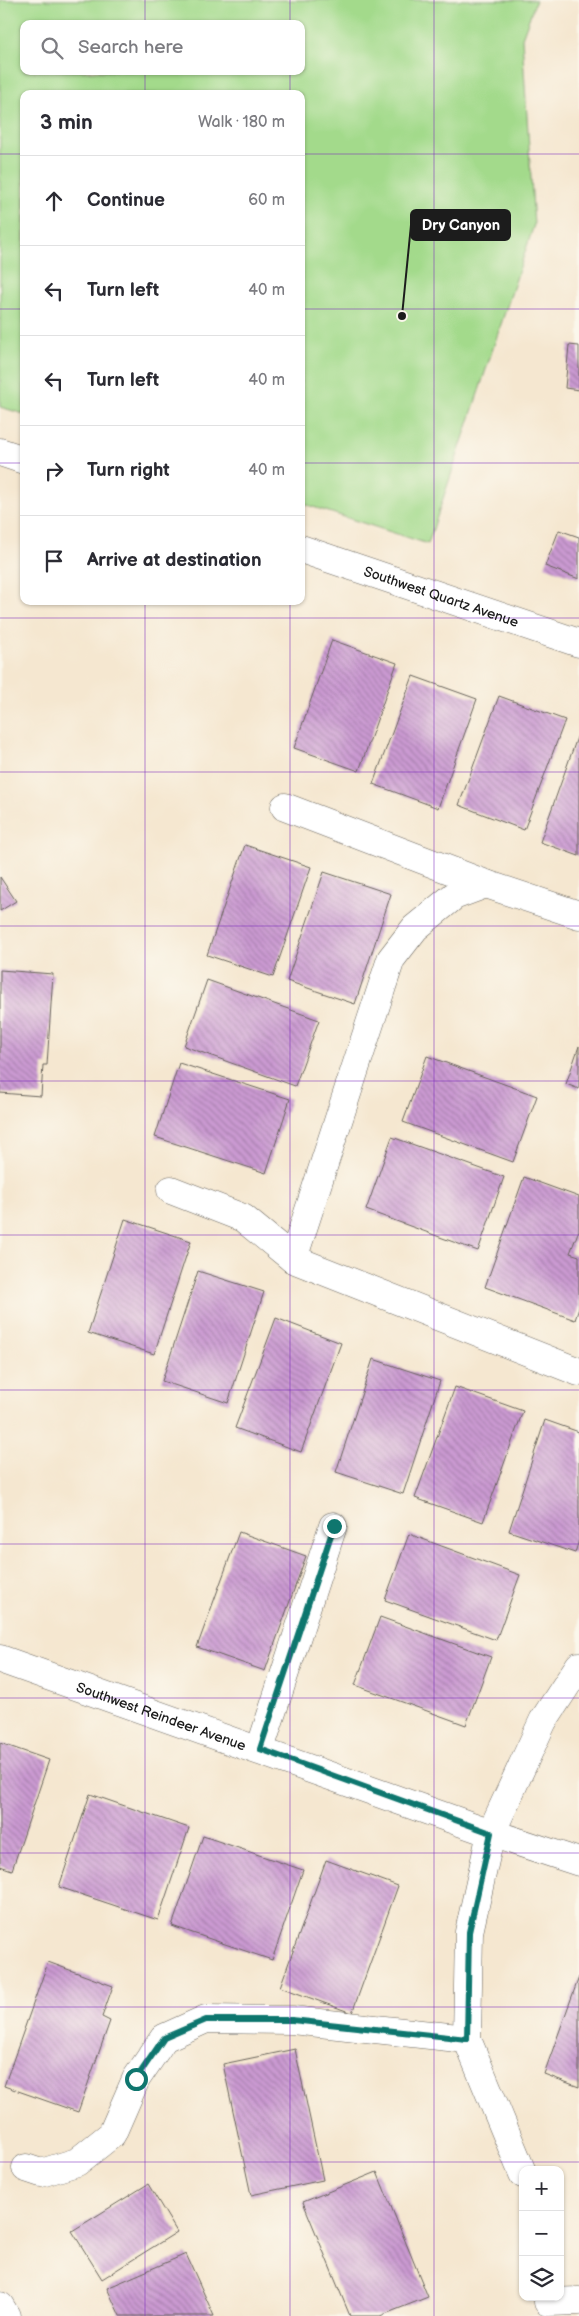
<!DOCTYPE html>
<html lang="en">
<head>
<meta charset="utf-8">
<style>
  :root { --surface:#fff; --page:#f7f7f7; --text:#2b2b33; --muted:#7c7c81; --line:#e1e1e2 }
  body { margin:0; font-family:"Balsamiq Sans",sans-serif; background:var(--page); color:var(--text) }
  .controls { position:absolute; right:15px; bottom:15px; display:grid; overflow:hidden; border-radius:10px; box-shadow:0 1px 4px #0004 }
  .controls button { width:45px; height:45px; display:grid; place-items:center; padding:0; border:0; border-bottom:1px solid var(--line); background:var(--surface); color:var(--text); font:25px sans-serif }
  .stop { position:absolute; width:15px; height:15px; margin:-11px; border:4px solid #0f766e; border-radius:50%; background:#fff }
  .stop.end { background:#0f766e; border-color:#fff; box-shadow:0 1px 5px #0008 }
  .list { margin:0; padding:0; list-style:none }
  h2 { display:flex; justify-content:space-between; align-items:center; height:65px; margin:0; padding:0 20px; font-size:21px }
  h2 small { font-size:16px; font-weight:400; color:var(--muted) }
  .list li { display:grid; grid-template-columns:32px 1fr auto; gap:15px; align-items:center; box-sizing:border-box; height:90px; padding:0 20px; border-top:1px solid var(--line) }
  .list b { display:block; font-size:19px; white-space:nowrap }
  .list em { font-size:16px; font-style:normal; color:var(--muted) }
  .icon { flex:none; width:28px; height:28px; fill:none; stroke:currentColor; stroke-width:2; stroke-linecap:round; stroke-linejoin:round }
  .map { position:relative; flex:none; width:579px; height:2316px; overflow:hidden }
  .search { position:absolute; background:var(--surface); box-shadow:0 1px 4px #0004; left:20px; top:20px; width:285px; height:55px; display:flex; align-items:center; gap:12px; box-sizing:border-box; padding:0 18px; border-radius:10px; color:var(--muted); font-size:19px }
  .panel { position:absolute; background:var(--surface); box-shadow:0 1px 4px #0004; left:20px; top:90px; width:285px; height:515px; border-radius:10px }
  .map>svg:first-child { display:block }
</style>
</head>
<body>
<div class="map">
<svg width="579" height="2316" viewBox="0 0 579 2316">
  <defs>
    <pattern id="building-back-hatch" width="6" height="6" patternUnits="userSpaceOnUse" patternTransform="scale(1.25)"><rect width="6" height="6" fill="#cb9ad2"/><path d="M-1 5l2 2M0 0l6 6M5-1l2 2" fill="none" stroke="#a47daa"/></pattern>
  </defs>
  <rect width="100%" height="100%" fill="#fbf7ec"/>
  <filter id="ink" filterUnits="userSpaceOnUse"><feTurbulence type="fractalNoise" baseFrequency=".02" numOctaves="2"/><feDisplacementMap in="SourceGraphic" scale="10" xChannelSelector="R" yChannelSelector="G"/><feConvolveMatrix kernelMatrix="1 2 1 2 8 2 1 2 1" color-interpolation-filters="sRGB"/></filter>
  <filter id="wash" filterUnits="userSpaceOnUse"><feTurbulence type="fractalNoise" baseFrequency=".0096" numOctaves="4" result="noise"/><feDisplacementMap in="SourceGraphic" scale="20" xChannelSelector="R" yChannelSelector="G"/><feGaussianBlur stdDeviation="1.12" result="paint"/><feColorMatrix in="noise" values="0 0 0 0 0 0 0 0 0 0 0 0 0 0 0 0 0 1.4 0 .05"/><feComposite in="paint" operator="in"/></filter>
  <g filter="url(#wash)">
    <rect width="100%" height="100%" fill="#f5e7d0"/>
    <path fill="#a3da8b" stroke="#607b54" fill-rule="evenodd" d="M0,0H536L522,38L534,225L428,544L301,503V94H24V414L0,407ZM24,24H301V71H24Z"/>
    <g id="blocks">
      <path fill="url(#building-back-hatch)" d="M569,345L579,346V390L565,388Z
        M559,530L579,537V579L545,566Z
        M332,640L397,663L359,771L294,748Z
        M413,676L477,699L438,808L373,784Z
        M499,696L565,720L524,830L459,805Z
        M579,732V856L540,842Z
        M245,845L311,867L273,977L207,955Z
        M324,872L391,894L355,1004L287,981Z
        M0,877L16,901L0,911Z
        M0,970L53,974L47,1065H43L41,1096L0,1093Z
        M207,980L319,1020L295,1086L184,1046Z
        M579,1046V1089L566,1084Z
        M427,1056L537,1096L513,1162L403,1122Z
        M179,1063L290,1099L266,1173L155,1137Z
        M392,1137L504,1177L478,1251L366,1210Z
        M524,1177L579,1197V1230L570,1253L579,1256V1308L575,1320L485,1287Z
        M125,1219L191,1241L154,1354L88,1333Z
        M198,1271L264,1292L228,1403L162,1381Z
        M276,1318L341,1343L301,1452L235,1428Z
        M373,1359L440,1381L403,1494L336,1472Z
        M455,1387L523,1411L483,1522L415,1498Z
        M545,1420L579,1432V1540L575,1553L509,1531Z
        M239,1532L306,1556L265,1671L197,1647Z
        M409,1534L520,1575L496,1640L385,1600Z
        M380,1617L491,1657L466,1725L355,1685Z
        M0,1743L49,1760L12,1870L0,1866Z
        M90,1794L189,1828L158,1920L59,1887Z
        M203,1836L303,1870L272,1960L172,1926Z
        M326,1860L398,1886L352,2013L280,1987Z
        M48,1962L113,1986L102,2017L110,2021L78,2112L4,2086Z
        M579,1977V2087L544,2074Z
        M295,2049L323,2180L251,2195L223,2064Z
        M377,2172L428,2297L380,2316H350L303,2202Z
        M148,2184L177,2232L102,2279L72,2231Z
        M186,2254L214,2316H120L107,2288Z"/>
    </g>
  </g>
  <g filter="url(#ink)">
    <use href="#blocks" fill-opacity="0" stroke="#68635b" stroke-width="1"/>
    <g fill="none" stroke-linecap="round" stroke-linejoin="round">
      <g stroke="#68635b" stroke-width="29">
        <g id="minor">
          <path d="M0,452L24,460"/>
          <path id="s1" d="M301,549L579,643"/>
          <path d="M285,807L486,884L579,915"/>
          <path d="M171,1190L243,1218L293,1259L579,1372"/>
          <path d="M293,1259L391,959L415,928L454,896L486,884"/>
          <path id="s2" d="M0,1659L491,1833L579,1862"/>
          <path d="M260,1749L333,1526"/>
          <path d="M26,2168L41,2173L77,2162L112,2134L136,2079L164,2038L206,2019L292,2020L467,2039"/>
          <path d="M523,2174L467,2039L469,1932L491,1833L543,1721L579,1666"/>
          <path d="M548,2302L579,2301"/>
          <path d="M0,2306L6,2316"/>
        </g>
      </g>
      <use href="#minor" stroke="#fff" stroke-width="28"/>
    </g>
  </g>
  <g fill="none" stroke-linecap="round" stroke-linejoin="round" filter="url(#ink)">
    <path stroke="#0f766e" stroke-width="6" d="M136,2079L164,2038L206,2020H292L467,2039L469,1932L491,1833L260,1749L334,1526"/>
  </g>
  <path fill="none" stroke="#7b2cbf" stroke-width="1" stroke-opacity="0.55" d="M145,0V24M290,0V24M434,0V2316M145,71V94M290,71V94M0,154H24M301,154H579M0,309H24M301,309H579M0,463H24M301,463H579M145,601V2316M290,601V2316M0,618H579M0,772H579M0,926H579M0,1081H579M0,1235H579M0,1390H579M0,1544H579M0,1698H579M0,1853H579M0,2007H579M0,2162H579"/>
  <g text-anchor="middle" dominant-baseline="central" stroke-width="4" stroke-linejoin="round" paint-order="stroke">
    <g font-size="14" fill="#1c1c1c" stroke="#fbf7ec">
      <text stroke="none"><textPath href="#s1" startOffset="148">Southwest Quartz Avenue</textPath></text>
      <text stroke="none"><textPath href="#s2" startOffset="171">Southwest Reindeer Avenue</textPath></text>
    </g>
  </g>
  <path fill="none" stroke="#1c1c1c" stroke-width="2" d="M402 316L411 225"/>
  <circle fill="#1c1c1c" stroke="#fbf7ec" stroke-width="2" cx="402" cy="316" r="5"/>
  <rect fill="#1c1c1c" stroke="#1c1c1c" stroke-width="2" x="411" y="210" width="99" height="30" rx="5"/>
  <g font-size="15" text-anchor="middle" font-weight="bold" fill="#fff">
    <text x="461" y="230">Dry Canyon</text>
  </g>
</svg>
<div class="controls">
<button>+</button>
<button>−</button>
<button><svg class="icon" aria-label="layers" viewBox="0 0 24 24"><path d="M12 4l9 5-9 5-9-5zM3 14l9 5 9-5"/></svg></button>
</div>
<div class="stop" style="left:136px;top:2079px"></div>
<div class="stop end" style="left:334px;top:1526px"></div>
<div class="search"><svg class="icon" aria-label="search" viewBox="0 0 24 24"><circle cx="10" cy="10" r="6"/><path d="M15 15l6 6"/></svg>Search here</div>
<section class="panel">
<h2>3 min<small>Walk · 180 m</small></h2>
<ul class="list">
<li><svg class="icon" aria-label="ahead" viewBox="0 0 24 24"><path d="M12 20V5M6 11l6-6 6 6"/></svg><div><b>Continue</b></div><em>60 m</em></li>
<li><svg class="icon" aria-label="left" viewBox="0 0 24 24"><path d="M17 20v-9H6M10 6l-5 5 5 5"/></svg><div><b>Turn left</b></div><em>40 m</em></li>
<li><svg class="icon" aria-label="left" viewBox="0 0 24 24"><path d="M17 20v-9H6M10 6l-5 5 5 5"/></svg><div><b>Turn left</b></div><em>40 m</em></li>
<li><svg class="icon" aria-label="right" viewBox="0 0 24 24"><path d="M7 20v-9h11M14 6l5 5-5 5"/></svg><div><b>Turn right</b></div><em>40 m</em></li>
<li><svg class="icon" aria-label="arrive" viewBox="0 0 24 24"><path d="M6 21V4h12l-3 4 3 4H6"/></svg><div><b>Arrive at destination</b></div></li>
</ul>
</section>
</div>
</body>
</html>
